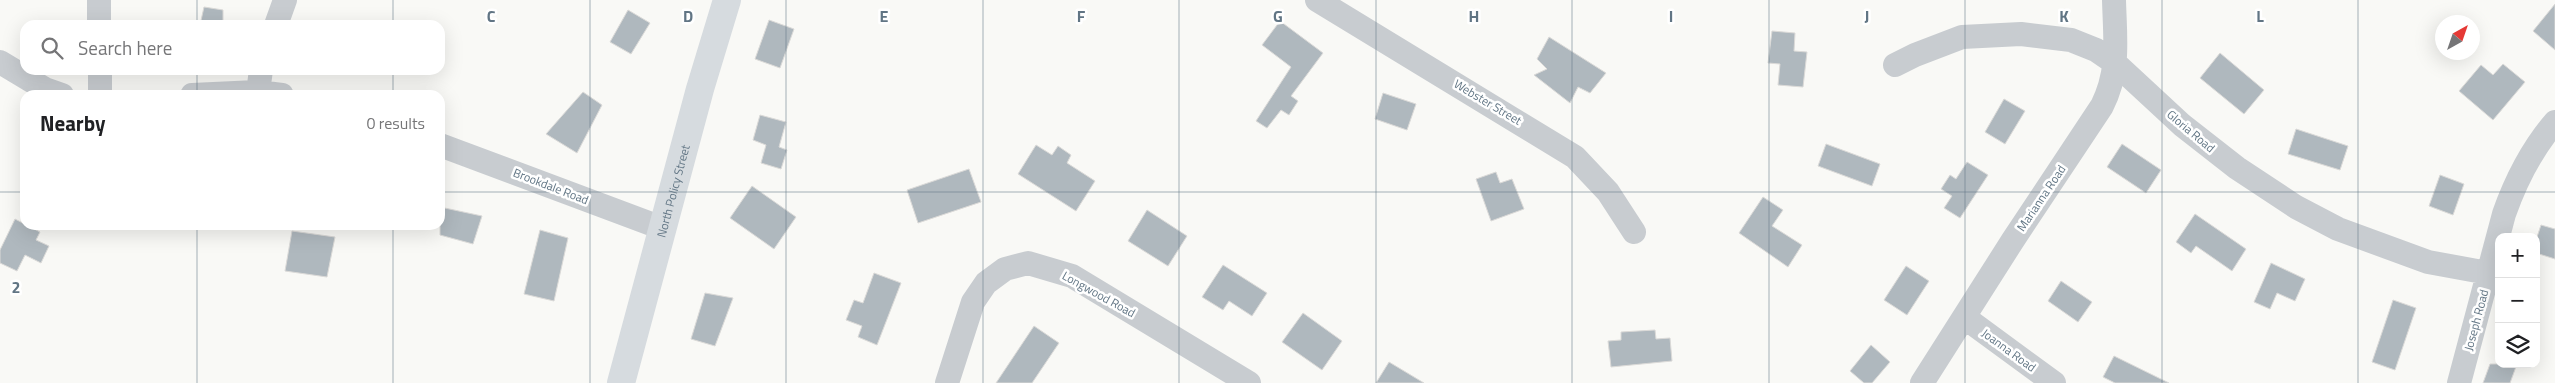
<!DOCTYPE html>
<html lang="en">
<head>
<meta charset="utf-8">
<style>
  :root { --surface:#fff; --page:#f6f6f6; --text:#202124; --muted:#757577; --line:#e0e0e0 }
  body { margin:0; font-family:"Titillium Web",sans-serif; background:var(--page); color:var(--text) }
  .controls { position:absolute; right:15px; bottom:15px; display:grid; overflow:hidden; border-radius:10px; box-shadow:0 5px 20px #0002 }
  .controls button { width:45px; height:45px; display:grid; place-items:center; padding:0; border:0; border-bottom:1px solid var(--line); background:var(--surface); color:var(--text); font:25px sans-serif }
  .compass { position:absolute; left:2435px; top:15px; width:45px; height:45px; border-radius:50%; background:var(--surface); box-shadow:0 5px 20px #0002; rotate:40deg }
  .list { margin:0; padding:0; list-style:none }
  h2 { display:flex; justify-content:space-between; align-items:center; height:65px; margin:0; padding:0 20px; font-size:21px }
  h2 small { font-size:16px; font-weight:400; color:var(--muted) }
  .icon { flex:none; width:28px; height:28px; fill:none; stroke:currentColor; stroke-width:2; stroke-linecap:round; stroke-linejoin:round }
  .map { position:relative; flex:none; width:2555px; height:383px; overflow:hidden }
  .search { position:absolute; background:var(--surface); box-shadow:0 5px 20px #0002; left:20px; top:20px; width:425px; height:55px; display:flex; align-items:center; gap:12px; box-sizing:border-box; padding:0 18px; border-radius:15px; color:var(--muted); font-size:19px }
  .panel { position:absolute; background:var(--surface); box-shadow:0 5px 20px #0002; left:20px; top:90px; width:425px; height:140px; border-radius:15px }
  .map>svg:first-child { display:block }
</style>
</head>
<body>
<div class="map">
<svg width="2555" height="383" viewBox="0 0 2555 383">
  <rect width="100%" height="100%" fill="#f9f9f6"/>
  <path fill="#afb8be" stroke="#dbdad8" d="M2555,4V50L2533,31Z
    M204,7L223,10V25H200Z
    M628,10L650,23L631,54L610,42Z
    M769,20L794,29L780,68L755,59Z
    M1280,21L1323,53L1291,96L1298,101L1289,115L1281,110L1267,128L1256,121L1291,67L1262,45Z
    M1772,31L1795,33L1794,51L1807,52L1803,87L1778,85L1780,64L1768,63Z
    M1549,37L1606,73L1590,93L1578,87L1570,103L1534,75L1547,69L1537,59Z
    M2220,53L2264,90L2244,114L2200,78Z
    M2503,64L2525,82L2493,120L2459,91L2481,65L2493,75Z
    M583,92L602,105L577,153L546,134Z
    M1383,93L1416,104L1407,130L1375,119Z
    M2004,99L2025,111L2005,144L1985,132Z
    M760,115L786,122L779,147L787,150L781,169L761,163L766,145L753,140Z
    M2296,129L2348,146L2340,170L2288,154Z
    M1826,144L1880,164L1872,186L1818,166Z
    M2122,144L2161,170L2146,193L2107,167Z
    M1036,145L1052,155L1058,146L1071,155L1067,163L1095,181L1076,211L1018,174Z
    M1967,162L1988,175L1960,218L1944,208L1952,196L1941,189L1950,175L1956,179Z
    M969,169L981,202L918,223L907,190Z
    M1496,172L1500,183L1512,179L1524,209L1491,221L1476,179Z
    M2440,175L2464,184L2453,215L2429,206Z
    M752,186L796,217L774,249L730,218Z
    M1763,197L1783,210L1772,226L1802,245L1788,267L1739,233Z
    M440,207L482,216L473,244L440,235Z
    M1147,210L1187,236L1168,266L1128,241Z
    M2195,214L2246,249L2232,271L2196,246L2191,253L2176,242Z
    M15,219L40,232L36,240L49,246L41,263L25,255L17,271L0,263V250Z
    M2541,225L2555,229V259L2536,253V240Z
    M540,230L568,238L554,301L524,294Z
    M292,231L335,237L327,277L285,271Z
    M2271,263L2305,279L2295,301L2277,293L2270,309L2254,302Z
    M1223,265L1267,293L1252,316L1229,301L1223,310L1202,297Z
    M1906,266L1929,281L1907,315L1884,300Z
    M874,273L901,283L877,345L858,337L862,326L846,320L854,300L863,303Z
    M2061,281L2092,302L2078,322L2048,301Z
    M705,293L733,298L715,346L691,339Z
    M2393,300L2416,308L2395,370L2372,362Z
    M1303,313L1342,341L1322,370L1282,342Z
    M1034,326L1059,343L1032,383H996Z
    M1655,330L1656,339L1670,338L1672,361L1611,367L1608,341L1621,340V332Z
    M1871,345L1890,362L1872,383H1864L1850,371Z
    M2114,356L2169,383H2115L2103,377Z
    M1389,362L1424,383H1376Z
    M2490,364H2517L2510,383H2483Z"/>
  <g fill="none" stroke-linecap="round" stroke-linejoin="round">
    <path stroke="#c8ccd0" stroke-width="24" d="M99,0V25
      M1317,0L1575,157L1608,192L1634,232
      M276,25L285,0
      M0,62L45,89L62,95
      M1895,65L1915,55L1962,37L2021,34L2071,40L2096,50L2115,63L2182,125L2237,168L2296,207L2338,229L2428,262L2488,273
      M100,70V95
      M258,92L261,70
      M192,95L258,92L282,95
      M440,145L662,228
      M1964,317L2054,383
      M947,383L973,302L986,283L1005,269L1028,263L1072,276L1249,383
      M1922,383L2013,240L2102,106C2120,70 2115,39 2114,0
      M2459,383L2504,214C2516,180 2531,150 2555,122"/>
    <path stroke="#d6dbdf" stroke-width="28" id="s1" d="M621,383L700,89L727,0"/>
  </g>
  <path fill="none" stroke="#617584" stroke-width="1" stroke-opacity="0.55" d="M197,0V25M393,0V25M590,0V383M786,0V383M983,0V383M1179,0V383M1376,0V383M1572,0V383M1769,0V383M1965,0V383M2162,0V383M2358,0V383M197,70V95M393,70V95M0,192H25M440,192H2555M197,225V383M393,225V383"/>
  <g text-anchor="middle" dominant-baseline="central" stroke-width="5" stroke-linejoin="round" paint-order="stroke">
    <g font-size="12" fill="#617584" stroke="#fff">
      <text transform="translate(1488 102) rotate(31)">Webster Street</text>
      <text transform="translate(2191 131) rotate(40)">Gloria Road</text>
      <text transform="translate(551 186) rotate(21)">Brookdale Road</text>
      <text stroke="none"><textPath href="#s1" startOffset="199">North Policy Street</textPath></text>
      <text transform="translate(2041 198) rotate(-56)">Marianna Road</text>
      <text transform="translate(1099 294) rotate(29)">Longwood Road</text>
      <text transform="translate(2476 320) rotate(-75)">Joseph Road</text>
      <text transform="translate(2009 350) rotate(36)">Joanna Road</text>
    </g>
  </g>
  <g font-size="16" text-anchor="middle" font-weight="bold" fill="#617584" stroke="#fff" stroke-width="5" stroke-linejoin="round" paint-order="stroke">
    <text x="491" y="22">C</text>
    <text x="688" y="22">D</text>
    <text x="884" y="22">E</text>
    <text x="1081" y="22">F</text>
    <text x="1278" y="22">G</text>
    <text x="1474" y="22">H</text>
    <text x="1671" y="22">I</text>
    <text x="1867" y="22">J</text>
    <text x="2064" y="22">K</text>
    <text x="2260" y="22">L</text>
    <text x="16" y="293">2</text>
  </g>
</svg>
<div class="controls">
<button>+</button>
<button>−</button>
<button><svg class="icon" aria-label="layers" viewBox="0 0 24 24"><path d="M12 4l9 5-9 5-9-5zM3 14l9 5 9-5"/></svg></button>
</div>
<svg class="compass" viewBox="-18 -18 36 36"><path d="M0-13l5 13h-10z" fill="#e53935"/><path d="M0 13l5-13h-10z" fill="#757577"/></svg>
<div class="search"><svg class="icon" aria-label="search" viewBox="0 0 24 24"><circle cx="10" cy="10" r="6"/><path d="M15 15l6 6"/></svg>Search here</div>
<section class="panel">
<h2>Nearby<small>0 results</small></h2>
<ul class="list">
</ul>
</section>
</div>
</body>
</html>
